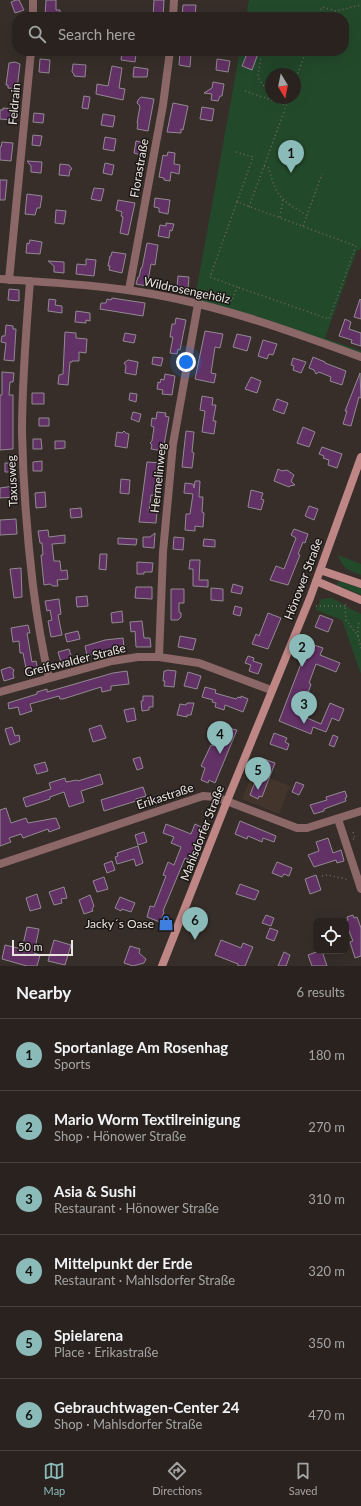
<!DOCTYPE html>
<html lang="en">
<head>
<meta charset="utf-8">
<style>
  :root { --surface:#29221f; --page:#312a28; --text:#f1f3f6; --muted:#a5a4a4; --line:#453f3d; --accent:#8bbbb9 }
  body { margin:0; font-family:Lato,sans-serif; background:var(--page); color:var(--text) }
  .controls { position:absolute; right:12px; bottom:12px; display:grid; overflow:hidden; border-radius:8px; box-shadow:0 4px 16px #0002 }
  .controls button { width:36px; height:36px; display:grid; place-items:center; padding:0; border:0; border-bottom:1px solid var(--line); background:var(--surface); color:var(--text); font:20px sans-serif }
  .compass { position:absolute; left:265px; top:68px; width:36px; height:36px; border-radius:50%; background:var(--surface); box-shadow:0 4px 16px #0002; rotate:170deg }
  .scale { position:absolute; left:12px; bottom:10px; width:61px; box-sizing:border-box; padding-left:4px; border:2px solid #ebe5e2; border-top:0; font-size:11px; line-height:14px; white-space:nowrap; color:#ebe5e2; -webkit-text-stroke:3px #1b1715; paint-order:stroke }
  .you { position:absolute; left:186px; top:362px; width:14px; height:14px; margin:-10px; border:3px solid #fff; border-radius:50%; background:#1a73e8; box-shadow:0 0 0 6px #1a73e833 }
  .badge { display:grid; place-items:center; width:26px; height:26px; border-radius:50%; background:var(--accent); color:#111; font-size:13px; font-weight:700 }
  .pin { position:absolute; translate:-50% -33px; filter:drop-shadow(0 1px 2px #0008) }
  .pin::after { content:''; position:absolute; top:21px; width:14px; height:12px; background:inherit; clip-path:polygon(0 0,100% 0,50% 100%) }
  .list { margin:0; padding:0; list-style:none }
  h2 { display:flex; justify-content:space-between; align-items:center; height:52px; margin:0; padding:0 16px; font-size:17px }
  h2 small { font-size:13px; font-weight:400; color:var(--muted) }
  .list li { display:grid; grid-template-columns:26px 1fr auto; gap:12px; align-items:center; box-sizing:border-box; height:72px; padding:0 16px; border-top:1px solid var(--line) }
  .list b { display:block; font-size:15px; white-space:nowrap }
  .list p { margin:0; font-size:13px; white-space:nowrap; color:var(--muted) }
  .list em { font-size:13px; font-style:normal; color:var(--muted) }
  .icon { flex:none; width:22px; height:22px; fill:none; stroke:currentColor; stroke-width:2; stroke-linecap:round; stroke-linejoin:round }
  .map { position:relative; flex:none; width:361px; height:966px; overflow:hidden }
  .search { position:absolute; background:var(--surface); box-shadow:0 4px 16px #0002; left:12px; right:12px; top:12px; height:44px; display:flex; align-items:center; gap:10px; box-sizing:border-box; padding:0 14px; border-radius:16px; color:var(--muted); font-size:15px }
  .sheet { height:484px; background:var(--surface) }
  nav { display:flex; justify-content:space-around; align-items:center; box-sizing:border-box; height:56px; border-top:1px solid var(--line); background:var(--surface); font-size:11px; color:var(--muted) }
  nav a { display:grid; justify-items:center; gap:2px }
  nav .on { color:var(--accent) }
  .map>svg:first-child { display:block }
</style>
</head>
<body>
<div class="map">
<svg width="361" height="966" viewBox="0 0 361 966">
  <rect width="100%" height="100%" fill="#372e29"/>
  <path fill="#44352c" d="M253,771L290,786L279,814L242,799Z"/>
  <path fill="#23492b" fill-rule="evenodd" d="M249,0H361V247L360,250H357L325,338L361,351V353L262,318L196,300L195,298L240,51H344V17H246ZM271,74H295V98H271Z
    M338,555L361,564V575C348,570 343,569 338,555Z
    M339,581L361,588V595L337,585Z
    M332,598L349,608L361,614V674L342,620L316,610L321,599Z"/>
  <path fill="#623165" stroke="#928a92" d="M16,0H19L24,10L15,13L11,2Z
    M46,0H56V10H60V17H45Z
    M154,0H164L163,17H153Z
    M183,5H196L195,17H182Z
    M248,51H259L252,70L242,66Z
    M122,52L136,54L135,62L121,60Z
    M180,53L191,54L190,67L179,65Z
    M40,59L50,60L49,73L39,72Z
    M217,59L230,61L228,72L216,70Z
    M15,62L20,64L17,89L8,88V85H6L9,63Z
    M73,64L86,65L85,77L74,76V74L72,72Z
    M112,66L122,68L119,88L125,89L123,100L96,94L97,84L108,86Z
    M134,67L148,69L147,77H133Z
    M213,82L224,84L222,96H220L218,101L211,100L212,94L204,93L212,88Z
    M84,96L90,97L88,109L82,108Z
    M141,97L154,99L148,131L137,129L138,123H137L140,106L137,103L138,100Z
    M173,103L188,106L183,130L181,129V133L167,132Z
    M202,107L214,109L212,121L200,119Z
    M3,108L13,109L12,120L0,119V110H3Z
    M34,113L44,114L43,123L33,122Z
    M103,114L115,116L113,127L101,125Z
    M33,135L42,136L40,146L32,145Z
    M105,137L116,139L114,151L103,149Z
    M136,141L145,143L144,152L142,151L141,155L134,153Z
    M2,142L13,143L11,161L0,160V147H1Z
    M168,152L175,153L174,164L180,165L179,174L171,172L170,181L164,180V178L159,177L163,155L167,156Z
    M27,161L42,162L41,173L31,172V166Z
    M105,163L114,165L112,175L103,173Z
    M60,164L69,165L72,169L70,170L69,176L59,175Z
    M0,180H7L5,200H0Z
    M94,188L104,189L101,201L91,199Z
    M27,194L42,196L40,208H37L35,215L25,214Z
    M155,198L170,200L168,214L159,212V208L154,207Z
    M118,200L135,203L128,235L120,233L123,217L121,216L122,212L116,210Z
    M56,210L66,211L64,224L55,223Z
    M166,223L174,224L172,231L170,230L169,238L158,236L160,225L166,226Z
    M30,240L42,242L40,254L26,253L27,243L29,244Z
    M147,243L158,245L155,265L151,264L147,286L136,284L138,277H139L141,268H142Z
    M112,252L126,254L122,273L109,270L110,266H108L110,256H111Z
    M86,259L96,260L94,276L76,274L77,264L86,265Z
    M48,261L64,262V273L54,272V266Z
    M178,276L189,277L188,288L177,287Z
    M9,289L19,290V301L8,300Z
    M112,298L145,303L143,316L100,309L101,303H106L107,299L111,300Z
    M49,299L56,300L55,305L62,306V313L48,311Z
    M360,299L361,300V319L354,317Z
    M76,311L90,313V321L86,320V323L75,322Z
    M176,318L186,320L180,350L178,349L177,354L170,353L173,337H170L172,324H175Z
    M345,319L351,322L349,329L361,333V346L351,343L352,340L339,336Z
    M6,325L13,326V329H16L14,361L4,360L6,343L1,342L2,336H5Z
    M205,331L223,334L220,348L215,347L211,373L216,374L214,383L195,379Z
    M65,332L76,333V338L87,339L86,353L79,352V361H72V362H70L68,385L58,384L59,375L63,374Z
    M125,333L136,335L134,343L123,341Z
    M237,334L251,337L247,351L233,347Z
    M263,340L277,344L273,355L269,354L267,359L258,356Z
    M153,357L163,358L161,366L152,364Z
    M313,357L325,362V363L346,371L342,385L330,381L331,377L319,372L316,374L314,370L309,368Z
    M293,358L306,362L301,373L293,370L294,366L291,365Z
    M128,360L138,362L136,375L125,373L126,366L124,363Z
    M2,372L14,373L13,382H10L9,395H13V449L0,450V395H2Z
    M360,373L361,398L359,397L351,426L343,424L347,411H345Z
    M165,374L175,376L172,395L162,394L163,390L157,389L158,382L160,383L161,379L164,380Z
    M251,377L261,381L257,393L245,389Z
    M32,393H44V404H32Z
    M130,393L137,394L136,402L129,400Z
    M202,396L213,398L212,405H216L213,421H216L214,434L202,432L205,411L200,410Z
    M277,399L288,403L284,414L273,410Z
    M133,412L141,414L139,422L131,419Z
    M157,412L166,413L165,416L169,417L163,451L151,449L152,445L150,443L152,441L154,427L151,426L152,418L156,419Z
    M39,418H49V426H39Z
    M303,427L315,432L309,447L297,443Z
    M124,431L126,433L129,434L127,448L115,446L117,432L122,433Z
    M186,431L194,432L192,452L194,453L192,468L182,467Z
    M33,439H41L42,449H33Z
    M55,441H65V448L55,449Z
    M322,447L342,454L337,468L328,465L329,460L323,458L324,456L319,454Z
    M42,461V471H33V462Z
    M147,462L162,463L161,473L159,472V492L157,496L151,495L149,511L157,512L156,523L139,522Z
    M5,463H13L14,472H5Z
    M278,469L282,471L287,470L294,475L291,481L295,485L290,486L289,487L274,481Z
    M121,479L130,480L129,494L120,493Z
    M195,481H200L199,497H203L202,512L204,513L203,527L195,526V531L185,530L186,514H190L193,494L184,493L185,483L193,484L194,488Z
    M14,486L15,497L0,498V488Z
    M251,490L263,493L261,499L264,500L261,510L248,507Z
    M45,492L46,507L36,508L35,493Z
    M309,506L318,509L314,520L305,516Z
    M81,508L82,517L71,518L70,509Z
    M16,519L17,534L0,535V520Z
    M294,529L308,534L305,543L303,542L298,554L300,555L288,585L270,580L276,566L284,569L296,538L291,535Z
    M48,530L49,537L65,535V543L52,544L54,561H60L61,571L67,570L68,579L57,580L58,586H53L50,584L44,585L41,555H43L42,543H40L38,531Z
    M155,533L154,548L143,547V537H150Z
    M174,537L184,538L183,550L173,549Z
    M118,538L137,539L136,545L118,544Z
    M204,539L215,540V547L203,546Z
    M100,554H107L106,570L99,569Z
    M190,560H200L199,580H208V587L193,586V569H189Z
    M137,562L153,563L152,572H144V574H137Z
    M21,568L22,597L14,598L10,569Z
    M233,584L243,587L241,594L231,592Z
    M136,587H152V599L135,598Z
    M211,588L223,589V601L211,600Z
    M171,589H184V603H179V612L181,613V617L178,620H171Z
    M87,596L88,606L77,607L76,597Z
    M59,599L61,614L58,615L62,635L51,637L48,621L52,620L50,610L47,611L45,601Z
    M235,606L242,608L240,616L233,614Z
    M122,611L123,622L112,623L111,613Z
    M268,613L281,618L268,649L252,644L256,634L259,636Z
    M320,615L333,620L328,632L315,627Z
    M142,621L144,638H150L151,647H136L135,631L131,632L130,622Z
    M28,625L30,633H27L32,662L36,661L38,671L27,673L23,653H20L19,641L13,642L11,628Z
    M78,631L80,639L67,642L65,634Z
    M180,636L196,639L193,650L178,647Z
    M123,638L124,648L109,650L91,655L90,654L87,655L85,646L105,640Z
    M311,644L323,648L320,655L340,663L336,672L316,664L309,683L311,684L305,702L302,701L298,714L321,724L330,703L344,709L339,721L332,718L326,732L313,727L311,734L279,721L307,648L309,649Z
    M69,649L72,659L61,662L58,652Z
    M248,656L254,658L253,661L262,664L258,674L249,671L251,665L245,663Z
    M10,667L14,670L13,673L14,678L4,681L1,670Z
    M167,670L176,671L174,687L164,686L165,681H163L164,671H166Z
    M127,671L129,684L111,686V690L102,692L101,687L63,699H60L59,696L30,704L32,711L20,715L18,707L9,709L8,703L37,694V692L47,689V692L113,673Z
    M188,672L201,676L197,689L184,686Z
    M205,687L216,690L215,693L236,699L238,697L241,698V696L248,699L243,712L225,705L224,710L215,707L216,703L212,702L213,700L202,697Z
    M143,696H153V707H149V710L142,711L141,701H143Z
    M187,703H194L191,715H187V717L177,715L180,704L186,705Z
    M134,708L136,720L127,722L124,710Z
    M101,725L106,738L93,742L89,729Z
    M12,727L15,736L19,735L20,741L10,745L5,729Z
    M223,727L237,730L215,783L209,780L208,783L201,780L205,768L201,766L211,745L213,746L218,735L220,736Z
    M274,733L287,738L285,742L289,744L287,750L270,744Z
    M333,735L338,737L334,747L329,745Z
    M140,757L143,768L137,770L133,759Z
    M264,759L275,763L262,797L259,796L258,799L250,795Z
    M45,762L48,771L37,774L34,765Z
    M100,774L103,784L81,791L84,802L69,807L64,792L50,797V799L26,807L23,798L51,789L49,783L65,778L66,782L77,780L78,781Z
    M296,782L304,785L299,795L292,792Z
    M143,787L146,796L136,799V801L104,811L101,800Z
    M345,791L347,797L345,798L346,801L324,809V811L314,814L310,805L327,800L326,797Z
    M6,808L11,823L26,818L28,823L56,818L60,828L49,832L48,829L23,838L21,834L9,838L11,842L0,846V810Z
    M240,821L276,836L274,842L263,838L262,842L248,836L247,839L235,834Z
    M166,824L191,834L195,824L203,828L189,860L185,858L163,911L164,912L160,922L147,917L150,906L154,907L166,876L163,875L168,862L174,865L181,847L171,843L174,837L163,833Z
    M144,832L147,842L138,845L135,835Z
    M328,838L333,853L341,850L344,861L337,863L336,860L314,867L308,855L319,851L316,842Z
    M138,846L143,863L136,866L134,859L117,864L115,857L118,856L117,853Z
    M112,861L115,870L107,873L104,864Z
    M277,862L292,868L289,876L284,874L282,877L272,873Z
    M316,875L321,890L310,894L305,879Z
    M104,877L108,889L97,892L93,881Z
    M240,884L259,891L255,900L236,894Z
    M64,887L67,898L61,899L62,903L54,905L49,892Z
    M37,894L41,908L30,911L26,898Z
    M90,895L94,906L92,909L93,911L84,914L79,900Z
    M120,897L135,903L131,912L122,909L121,911L115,908Z
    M266,915L274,918L271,926L262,923Z
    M353,915L354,918L357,917L361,928V956L355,958L350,942L353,941L345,921L348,920L347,917Z
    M27,927L39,929L34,953L40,955L37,966H27L2,959L5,945L22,949Z
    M270,928L278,931L274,941L266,938Z
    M54,940L71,945L65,965L48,961Z
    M221,940L241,948L243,943L253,947L245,966H238V964L215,955Z
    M130,946L140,949L139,953L146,959L144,963L133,966L124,963Z
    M319,951H322L327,966H312L308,955Z
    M284,952L290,955L286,966H278Z"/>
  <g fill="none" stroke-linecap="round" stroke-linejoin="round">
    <path stroke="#6f6763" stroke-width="1.5" stroke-dasharray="1 3" stroke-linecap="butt" d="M318,17L322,7L336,11L361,5
      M262,51L258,75L259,79L271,96
      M295,81L306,51
      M245,91L286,105
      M236,152L253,157L237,202
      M264,166L269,168C275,196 283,202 307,215L322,174
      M249,207L289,98
      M280,217L283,199
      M303,226L307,215
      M222,302L223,298L232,301L237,287L210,277L237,202L356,246L329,319L237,287
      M346,604L345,606L346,620L358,636L361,648
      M316,606H345
      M358,636V625L361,621
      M353,839H355L353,832
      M322,876L327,875L346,879L349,878"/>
    <path stroke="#8b6767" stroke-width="8" d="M33,17V0
      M173,17L174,0
      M0,279C43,282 85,284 127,290C208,301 285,329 361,357
      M9,280L31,51
      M30,281C26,331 22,382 22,432C23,483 27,535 33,586C37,617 42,648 49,678
      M129,290L163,105L170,51
      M159,657L163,552L173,444L198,304
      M0,692L112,661L138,657H159L199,663L271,690
      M338,819L361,889
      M0,864L203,796L216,797L297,828H307L361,811"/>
    <path stroke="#be8685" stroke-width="8" d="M320,570L361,584
      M316,581L361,600
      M162,966L227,801L310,598L361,457"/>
  </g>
  <defs>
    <g id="shop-bare" transform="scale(1.2)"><path d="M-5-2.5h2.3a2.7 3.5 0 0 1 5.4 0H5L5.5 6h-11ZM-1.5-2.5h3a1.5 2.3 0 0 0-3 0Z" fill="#3f7fe0" stroke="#1b1715" stroke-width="2.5" paint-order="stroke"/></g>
  </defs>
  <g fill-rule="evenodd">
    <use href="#shop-bare" x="166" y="923"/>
  </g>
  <g text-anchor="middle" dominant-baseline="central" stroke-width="3" stroke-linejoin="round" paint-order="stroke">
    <g font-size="12" fill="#ebe5e2" stroke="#1b1715">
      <text transform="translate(14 104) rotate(-85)">Feldrain</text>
      <text transform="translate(139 168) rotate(-80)">Florastraße</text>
      <text transform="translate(187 290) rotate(12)">Wildrosengehölz</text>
      <text transform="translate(158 478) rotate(-84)">Hermelinweg</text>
      <text transform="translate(12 481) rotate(-93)">Taxusweg</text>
      <text transform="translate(303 579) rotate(-69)">Hönower Straße</text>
      <text transform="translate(75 660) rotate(-14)">Greifswalder Straße</text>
      <text transform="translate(165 796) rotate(-18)">Erikastraße</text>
      <text transform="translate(202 833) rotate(-69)">Mahlsdorfer Straße</text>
    </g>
    <g font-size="12" fill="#ebe5e2" stroke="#1b1715" text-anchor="end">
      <text x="154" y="923">Jacky´s Oase</text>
    </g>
  </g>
</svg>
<div class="controls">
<button><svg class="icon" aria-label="locate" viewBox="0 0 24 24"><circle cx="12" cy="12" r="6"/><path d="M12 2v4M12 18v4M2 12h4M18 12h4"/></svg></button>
</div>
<svg class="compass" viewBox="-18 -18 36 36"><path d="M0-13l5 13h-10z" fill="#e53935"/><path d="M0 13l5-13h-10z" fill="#a5a4a4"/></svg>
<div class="scale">50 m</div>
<div class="you"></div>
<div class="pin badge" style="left:291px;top:173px">1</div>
<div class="pin badge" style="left:302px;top:667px">2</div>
<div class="pin badge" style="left:304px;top:724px">3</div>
<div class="pin badge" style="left:220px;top:754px">4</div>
<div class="pin badge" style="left:258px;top:790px">5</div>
<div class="pin badge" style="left:195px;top:940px">6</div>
<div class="search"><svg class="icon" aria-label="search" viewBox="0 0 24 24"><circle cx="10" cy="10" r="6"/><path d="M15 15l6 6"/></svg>Search here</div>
</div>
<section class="sheet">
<h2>Nearby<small>6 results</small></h2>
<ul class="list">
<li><span class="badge">1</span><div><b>Sportanlage Am Rosenhag</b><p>Sports</p></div><em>180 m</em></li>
<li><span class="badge">2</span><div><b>Mario Worm Textilreinigung</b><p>Shop · Hönower Straße</p></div><em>270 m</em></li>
<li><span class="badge">3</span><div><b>Asia &amp; Sushi</b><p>Restaurant · Hönower Straße</p></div><em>310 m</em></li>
<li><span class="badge">4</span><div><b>Mittelpunkt der Erde</b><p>Restaurant · Mahlsdorfer Straße</p></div><em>320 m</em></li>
<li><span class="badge">5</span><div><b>Spielarena</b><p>Place · Erikastraße</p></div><em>350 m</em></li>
<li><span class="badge">6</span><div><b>Gebrauchtwagen-Center 24</b><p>Shop · Mahlsdorfer Straße</p></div><em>470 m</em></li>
</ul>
</section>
<nav>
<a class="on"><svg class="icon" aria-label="map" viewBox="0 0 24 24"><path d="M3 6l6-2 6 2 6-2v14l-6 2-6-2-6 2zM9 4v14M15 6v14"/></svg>Map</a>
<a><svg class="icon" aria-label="directions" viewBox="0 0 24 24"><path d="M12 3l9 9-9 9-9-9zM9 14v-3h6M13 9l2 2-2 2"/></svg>Directions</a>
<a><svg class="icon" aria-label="saved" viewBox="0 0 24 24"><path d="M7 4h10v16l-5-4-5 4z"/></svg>Saved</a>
</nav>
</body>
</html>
